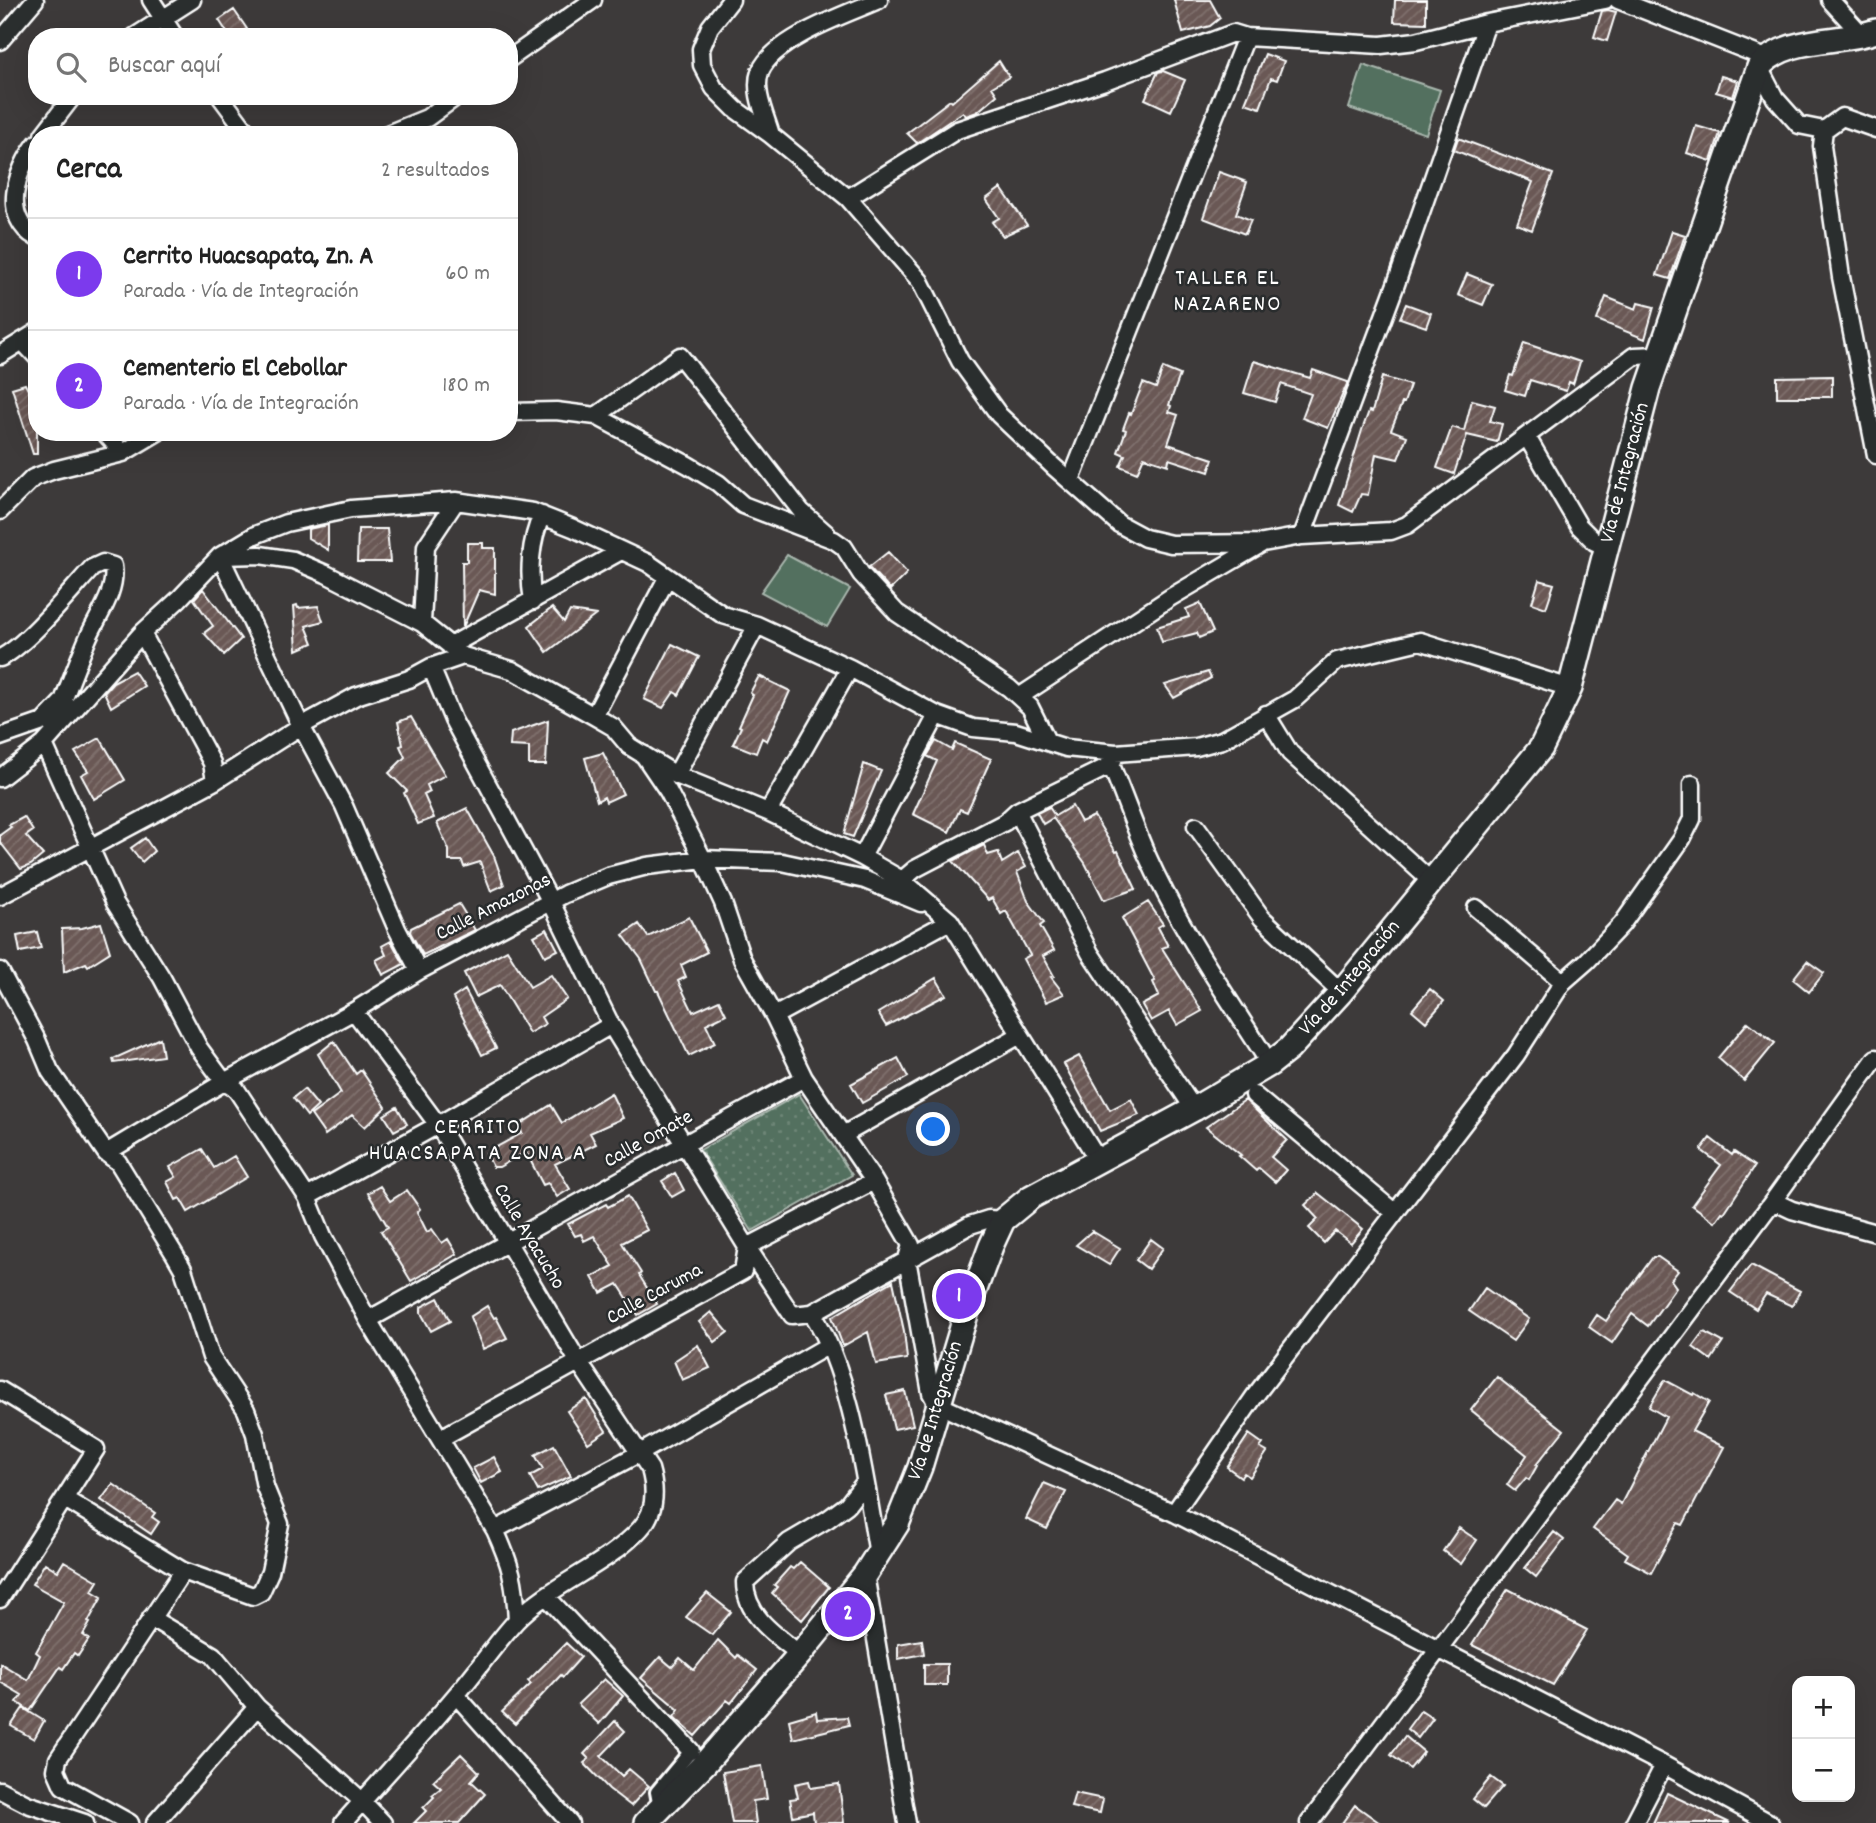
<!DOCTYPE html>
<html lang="es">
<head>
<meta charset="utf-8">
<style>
  :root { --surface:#fff; --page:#f6f6f6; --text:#222; --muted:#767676; --line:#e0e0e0; --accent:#7c3aed }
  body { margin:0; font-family:Dekko,sans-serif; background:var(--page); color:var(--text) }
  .controls { position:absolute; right:21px; bottom:21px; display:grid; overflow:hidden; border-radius:14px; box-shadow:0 7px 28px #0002 }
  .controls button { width:63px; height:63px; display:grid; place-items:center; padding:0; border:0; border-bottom:2px solid var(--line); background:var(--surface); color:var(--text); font:35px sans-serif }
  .you { position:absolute; left:934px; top:1130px; width:24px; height:24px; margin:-18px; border:5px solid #fff; border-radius:50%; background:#1a73e8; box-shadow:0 0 0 10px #1a73e833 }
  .badge { display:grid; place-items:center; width:46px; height:46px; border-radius:50%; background:var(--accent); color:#fff; font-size:23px; font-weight:700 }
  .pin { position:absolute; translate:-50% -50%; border:4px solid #fff; box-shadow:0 2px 7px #0006 }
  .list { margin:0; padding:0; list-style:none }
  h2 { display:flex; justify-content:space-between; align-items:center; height:91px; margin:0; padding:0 28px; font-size:30px }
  h2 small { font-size:23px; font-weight:400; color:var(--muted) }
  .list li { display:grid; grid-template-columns:46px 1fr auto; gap:21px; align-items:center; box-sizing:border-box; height:112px; padding:0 28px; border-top:2px solid var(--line) }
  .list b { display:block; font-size:26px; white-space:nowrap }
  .list p { margin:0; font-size:23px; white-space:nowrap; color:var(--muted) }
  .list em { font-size:23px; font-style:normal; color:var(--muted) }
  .icon { flex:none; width:38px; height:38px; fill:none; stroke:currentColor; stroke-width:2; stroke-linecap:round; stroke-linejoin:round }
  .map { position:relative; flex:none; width:1876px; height:1823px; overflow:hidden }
  .search { position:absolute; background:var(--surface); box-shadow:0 7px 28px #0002; left:28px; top:28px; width:490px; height:77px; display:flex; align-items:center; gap:18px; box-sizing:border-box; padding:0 24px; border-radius:28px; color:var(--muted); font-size:26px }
  .panel { position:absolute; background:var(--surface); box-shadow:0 7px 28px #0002; left:28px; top:126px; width:490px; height:315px; border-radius:28px }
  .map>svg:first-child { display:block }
</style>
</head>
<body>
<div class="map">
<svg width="1876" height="1823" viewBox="0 0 1876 1823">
  <defs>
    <pattern id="park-dots" width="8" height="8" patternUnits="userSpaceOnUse" patternTransform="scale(1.75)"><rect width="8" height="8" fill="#536f5e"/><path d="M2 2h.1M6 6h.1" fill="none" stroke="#6d8576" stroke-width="1.8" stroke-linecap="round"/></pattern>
    <pattern id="building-hatch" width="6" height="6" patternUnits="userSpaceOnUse" patternTransform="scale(1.75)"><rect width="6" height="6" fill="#6a5855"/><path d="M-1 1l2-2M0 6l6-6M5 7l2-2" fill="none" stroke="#80716e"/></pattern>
  </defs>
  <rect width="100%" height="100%" fill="#3d3a3a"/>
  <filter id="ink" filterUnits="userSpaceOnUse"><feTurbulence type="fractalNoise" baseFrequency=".0143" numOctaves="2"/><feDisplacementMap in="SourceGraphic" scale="14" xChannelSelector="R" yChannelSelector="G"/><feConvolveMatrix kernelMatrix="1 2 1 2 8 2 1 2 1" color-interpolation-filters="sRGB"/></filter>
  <g filter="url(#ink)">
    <path fill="#536f5e" stroke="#a9b7ae" stroke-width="2" d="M1363,65L1440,90L1426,134L1349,108Z
      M787,555L850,589L827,627L761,592Z"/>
    <path fill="url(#park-dots)" stroke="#a9b7ae" stroke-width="2" d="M799,1094L852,1175L752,1231L700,1150Z"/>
    <path fill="url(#building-hatch)" stroke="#fff" stroke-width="2" d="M1174,0H1210L1220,18L1210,26L1183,33Z
      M1395,0H1426V23L1394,22Z
      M234,10L247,29L235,37H230L219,20Z
      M1608,10L1616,12L1607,41L1594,37L1602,11Z
      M1265,54L1284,61L1277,80L1271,78L1260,108L1245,103Z
      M999,61L1009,77L992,87L997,95L977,112L966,116L963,112L917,143L907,133L950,100L952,102Z
      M1163,71L1185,80L1171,111L1145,99L1158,72Z
      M1721,76L1738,81L1733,97L1716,92Z
      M1696,126L1720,133L1711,161L1687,153Z
      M1458,138L1553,174L1532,230L1517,224L1533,182L1454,150Z
      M1219,172L1247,182L1236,214L1251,220L1245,234L1203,218Z
      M1001,188L1027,225L1003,236L992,222L999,218L986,199Z
      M1672,231L1685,235L1670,279L1657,275Z
      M1467,274L1492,284L1483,305L1458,295Z
      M1606,297L1636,309L1638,303L1654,307L1645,339L1597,320Z
      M1406,304L1431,313L1426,327L1400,318Z
      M1524,343L1580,362L1573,384L1569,382L1566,391L1530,380L1525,396L1505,390L1510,375L1513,376Z
      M1254,361L1310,378L1313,370L1348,382L1328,428L1302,418L1311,394L1281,384L1275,402L1244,393Z
      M1163,368L1180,375L1169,405L1171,406L1169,412L1178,415L1168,444L1213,459L1209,472L1169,459L1168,465L1144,457L1137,473L1120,466L1125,455L1118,452L1126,430L1123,429L1129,413L1131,414L1143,383L1156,388Z
      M1832,376V397H1777V377Z
      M1382,377L1410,385L1404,403H1402L1391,430L1407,436L1398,459L1376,454L1368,495L1361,494L1353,512L1339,505L1362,430L1369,411L1372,412Z
      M25,384L37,407V454H33L12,388Z
      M1472,400L1495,406L1490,421L1502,424L1497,442L1467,435L1454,474L1437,468L1452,427L1464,431Z
      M328,525V550L308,538V529Z
      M358,529H387L390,562H357Z
      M467,543H483V548H495V594L479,590L463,627L462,562H467Z
      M888,552L907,573L890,590L869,567Z
      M1539,580L1554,584L1546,608L1532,603Z
      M203,589L241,639L224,655L204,633L213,626L194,599Z
      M1200,603L1213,632L1199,638L1197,633L1162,642L1157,627L1189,617L1186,609Z
      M297,605L298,608L318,606L323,621L306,626L313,643L297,650L294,606Z
      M552,608L564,622L570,611L596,615L547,652L529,626Z
      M672,644L699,657L679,695L674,692L663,708L644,699Z
      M134,671L144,686L111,707L104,692L113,682Z
      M1208,672L1211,678L1174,698L1165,685Z
      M759,676L790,691L767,741L762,738L756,753L733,744L741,727L739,726L753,695L750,693Z
      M411,717L445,775L427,785L430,792L424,795L434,818L418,824L404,793L407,791L389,773L405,757L400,746L403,745L398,722Z
      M548,720L546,765H529V747L510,746L511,733Z
      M100,738L125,780L94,799L81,775L88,771L75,752Z
      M936,741L952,750L955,743L991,759L967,812L960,809L949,832L913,814L937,761L927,756Z
      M603,753L623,794L606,802L604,797L597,801L585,758Z
      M864,764L881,771L853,837L844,834Z
      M1072,806L1081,822L1094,816L1116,852L1118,851L1136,889L1104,900L1085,863L1053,818L1043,824L1037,813L1049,807L1055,816Z
      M467,808L494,856L504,885L491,891L480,862L464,867L462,861H449V850L437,823Z
      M24,817L33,831L26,836L43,855L31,865L21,869L0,842V835L11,827L9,825Z
      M145,838L154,851L142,862L131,848Z
      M984,845L988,855L998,852L1002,863L1018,853L1026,867L1017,872L1028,901L1044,923L1040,926L1054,950L1043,956L1054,976L1051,977L1064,994L1046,1002L1023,959L1030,955L1006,911L1001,914L992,898L988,900L953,861Z
      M1148,902L1163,924L1158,927L1168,946L1162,948L1202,1011L1177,1025L1169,1011L1151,1021L1142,1005L1159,996L1153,982L1155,981L1122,918Z
      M459,904L475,930L423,955L410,932L411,928Z
      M689,917L707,952L681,965L686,977L678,981L693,1012L719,1000L726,1014L706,1024L715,1043L689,1056L658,991H656L641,959L623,935L639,924L648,937Z
      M101,923L110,952L88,966L86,963L64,972L62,929L82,928Z
      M547,929L558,950L545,956L534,936Z
      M37,932L41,948L20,952L17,936Z
      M391,941L404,964L383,975L376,960L386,955L382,946Z
      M507,950L530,987L551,975L567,999L541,1017L545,1024L529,1033L500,985L476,997L464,973Z
      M1807,961L1824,973L1809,992L1793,979Z
      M936,978L946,995L886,1026L878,1013Z
      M1430,989L1444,1001L1426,1022L1412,1010Z
      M465,990L496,1048L482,1055L453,998Z
      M1748,1022L1775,1043L1744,1081L1718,1058Z
      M160,1038L163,1056L114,1063L113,1059Z
      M334,1041L356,1074L361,1070L386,1107L365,1127L352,1115L325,1135L311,1115L341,1093L318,1054Z
      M1079,1056L1110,1110L1131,1099L1139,1115L1100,1131L1064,1064Z
      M898,1058L908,1077L862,1103L851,1084Z
      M304,1089L318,1106L307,1116L293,1098Z
      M611,1093L623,1118L590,1133L596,1144L555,1164L570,1189L557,1197L548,1183L543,1185L526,1152L499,1167H493L486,1153L522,1133L519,1125L551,1105L562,1123Z
      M1245,1100L1287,1140L1271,1157L1286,1170L1275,1182L1259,1168L1256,1171L1239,1156L1241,1155L1206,1127Z
      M397,1107L407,1124L394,1131L384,1115Z
      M1710,1138L1732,1155L1734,1152L1755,1166L1724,1213L1722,1212L1715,1222L1692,1205L1721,1165L1701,1150Z
      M202,1149L214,1168L234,1156L247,1177L188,1212L180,1198L176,1200L167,1182L176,1177L170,1167Z
      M675,1173L684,1190L672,1197L662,1181Z
      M380,1186L390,1201L407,1190L420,1209L417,1212L427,1232L432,1229L442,1243L448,1239L457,1254L411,1281L381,1231L388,1227L368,1193Z
      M1318,1193L1363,1229L1351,1243L1335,1231L1324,1243L1309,1228L1318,1219L1305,1205Z
      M628,1196L647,1230L622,1243L641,1273L639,1275L657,1304L638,1315L618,1284L601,1293L592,1277L613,1266L594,1236L584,1241L581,1234L575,1236L568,1224L606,1204L608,1207Z
      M1092,1231L1120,1248L1109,1265L1076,1245Z
      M1151,1239L1163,1248L1148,1269L1136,1260Z
      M1653,1257H1658L1678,1271L1671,1280L1676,1287L1648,1326L1632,1314L1612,1343L1589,1327L1597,1315L1606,1321Z
      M1751,1265L1800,1291L1792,1306L1766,1294L1756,1309L1730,1292Z
      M893,1281L904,1331L907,1359L876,1364L868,1332L843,1346L832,1317Z
      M1485,1288L1529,1319L1513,1341L1469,1311Z
      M438,1298L450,1321L431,1331L421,1313V1307Z
      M487,1306L494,1318L496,1317L507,1338L483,1349L470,1317Z
      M711,1312L728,1332L715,1342L699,1322Z
      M1704,1332L1723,1342L1711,1360L1693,1347Z
      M698,1345L710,1368L682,1380L674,1361Z
      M1497,1377L1564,1430L1536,1465L1537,1466L1529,1480L1526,1478L1515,1491L1507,1485L1527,1455L1471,1410Z
      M1665,1380L1693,1395L1694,1393L1709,1402L1692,1431L1724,1447L1683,1525L1678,1523L1651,1573L1625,1559L1628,1554L1593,1529L1615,1500L1621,1504L1666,1417L1649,1407Z
      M905,1391L913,1425L894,1429L886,1395Z
      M586,1399L606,1431L588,1443L567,1411Z
      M1249,1434L1263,1444L1260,1448L1267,1452L1250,1477L1244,1473L1241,1477L1227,1467Z
      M554,1445L571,1476L538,1491L530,1476L543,1469L535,1455Z
      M494,1457L502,1472L481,1483L473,1468Z
      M1044,1483L1066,1492L1047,1529L1026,1519Z
      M113,1484L155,1513L152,1517L159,1522L151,1534L101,1500Z
      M1459,1528L1477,1540L1461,1564L1443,1551Z
      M1554,1532L1564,1540L1536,1577L1525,1568Z
      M64,1561L98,1581L92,1591L102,1597L88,1622L90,1623L83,1635L89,1639L78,1656L74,1653L63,1669L60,1667L30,1711L17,1702L22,1695L0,1682V1663L28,1680L40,1655L36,1652L64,1602L32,1584L45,1563L58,1571Z
      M800,1562L829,1587L802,1620L772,1593L777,1587L774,1585L790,1567L793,1569Z
      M1508,1589L1587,1630L1553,1685L1472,1645Z
      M707,1593L731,1612L712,1635L686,1617Z
      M718,1640L736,1658L738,1655L757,1670L731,1703L727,1700L695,1736L674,1717L679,1710L641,1678L660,1657L672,1667L680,1658L694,1670Z
      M922,1640L924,1654L898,1659V1644Z
      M566,1643L581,1657L563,1677L561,1675L515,1724L502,1712L531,1684L528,1681Z
      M924,1664H947V1685H924Z
      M604,1679L623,1696L599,1724L578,1704Z
      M23,1708L44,1721L34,1739L11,1726Z
      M1421,1710L1433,1718L1418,1738L1407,1729Z
      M816,1712L817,1719L847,1717L849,1725L793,1739L789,1720Z
      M615,1721L625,1731L601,1756L622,1776L629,1769L649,1786L631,1806L609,1789L584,1763L589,1759L584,1754Z
      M1405,1736L1424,1752L1410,1769L1391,1755Z
      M461,1754L479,1772L471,1781L485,1794L459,1823H414L426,1811L423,1808L434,1797L432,1795L441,1788L433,1781Z
      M762,1766L767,1799L753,1801L756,1823H732L723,1772Z
      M1491,1777L1503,1786L1484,1808L1473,1799Z
      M809,1781L811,1788L839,1784L844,1823H814L813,1812L793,1816L790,1799L798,1798L795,1784Z
      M1075,1793L1103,1799L1100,1813L1071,1807Z
      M1667,1793L1730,1823H1653Z
      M1355,1805L1380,1823H1342Z"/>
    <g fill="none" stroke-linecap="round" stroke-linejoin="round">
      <g stroke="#fff" stroke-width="18">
        <path id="pedestrian" d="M660,1808L657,1792L691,1751"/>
      </g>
      <g stroke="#fff" stroke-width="21">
        <path id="minor" d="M151,0L175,37
          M731,0L710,27L701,49L702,65L714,88L735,109L771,135L848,198L920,281L960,361L999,415L1054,467L1119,524L1145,538L1171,544L1263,543L1302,536L1391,531L1407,525L1419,516L1634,356L1659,355
          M1618,0L1766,58
          M1830,0L1862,35
          M134,37L192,0
          M0,41L35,0
          M509,59L593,0
          M1759,67L1775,98L1799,125L1824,130L1842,117L1876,129
          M220,96L249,135
          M1824,130L1822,146L1841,277L1876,455
          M43,135L73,96
          M385,135L427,118L457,96
          M771,135C766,117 753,91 760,72C774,38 847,14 879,0
          M37,143C16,170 0,218 37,238
          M848,198L957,130L1105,81L1233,33L1246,37L1381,45L1416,41L1487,23L1605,0
          M22,341L37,357
          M0,355L37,332
          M509,412L556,411L596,416L688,465L718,483L743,505L834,540L844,547L861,574L897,613L1009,688L1030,707L1047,741
          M596,416L680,356L801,511L827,534
          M104,432L123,453
          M1527,437L1579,526L1595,542L1609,547
          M1071,480L1246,37
          M0,511L33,478L54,470L123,453L158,432
          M1302,536L1396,284L1487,23
          M533,601C528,573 530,541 542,515
          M422,623L426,546L456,501
          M142,633L212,763L215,781
          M450,646L621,551
          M0,658C26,646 71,591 92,568L103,563L113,566C117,592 98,615 88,638C79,659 71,680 63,701L71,713
          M431,667L453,720L551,902L611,1025L747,1247L792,1315L812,1313C852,1374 865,1481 878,1554
          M1019,697L1171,597L1261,544
          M1266,714L1290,753L1431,881
          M594,716L667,578
          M0,737L43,722L63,701
          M44,744L115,903L162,978L199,1048L224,1082L236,1089L307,1197L323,1236L368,1320L495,1530C511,1565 515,1581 517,1620
          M643,754L668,791L703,859L723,903L742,959L774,1016L804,1078L874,1181L911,1245L907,1259L931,1393L937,1404L1174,1513L1664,1765L1770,1823
          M1111,765C1123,794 1133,823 1145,851C1178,926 1226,995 1270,1064
          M676,775L757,625
          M0,778L44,744L142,633L179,599L220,556L255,535L286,523L351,509L456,501L533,512L573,528L648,563L723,615L757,625L850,668L937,715L973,728L1016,732L1066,748L1116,753
          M1017,811L1090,953L1194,1109
          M768,812L850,668
          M1196,826L1262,918L1341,992
          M862,857L937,715
          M902,880L915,869L1005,822L1017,811L1111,765L1116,753L1196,747L1222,740L1295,699L1337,661L1420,641L1570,688
          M0,896L215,781L301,726L356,696L409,679L431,667L463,656
          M1476,908L1563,982
          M0,971L37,1040L50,1071L106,1153L118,1162L175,1255L183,1269L211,1357L246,1410L255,1434L265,1487L280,1524L270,1572L261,1592L253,1596L183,1571L65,1499
          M419,971L397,929L344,806L301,726L220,556L260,555L293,560L326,574L422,623L463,656L512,670L594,716L613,727L629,746L676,775L768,812L862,857L902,880L950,921L1098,1160
          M774,1016L950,921
          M1254,1095L1394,1212
          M843,1135L1020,1035
          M106,1153L224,1082L354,1011L419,971L565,894L608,876L647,866L703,859L782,862L865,880L921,903
          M307,1197L438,1125L611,1025
          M1773,1201L1792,1210L1876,1233
          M812,1313L970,1225L989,1219L1003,1220
          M368,1320L804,1078
          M0,1390L96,1449L0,1599
          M441,1438L743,1271L747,1247L874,1181
          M1174,1513L1254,1397L1516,1055L1563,982L1587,961L1622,924L1651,883L1682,839L1692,819V784
          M495,1530L640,1453L829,1345
          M865,1574L907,1823
          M546,1596L691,1751
          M151,1618L213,1655L257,1707L362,1801L383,1823
          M800,1654C775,1635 745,1615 745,1582L789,1542L828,1519L847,1505L865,1482
          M456,1695L570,1823
          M0,1790L27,1804L85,1823
          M130,1823L63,1786L56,1770L58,1759L183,1571
          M155,1823L257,1707
          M343,1823C381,1780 419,1739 456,1695C477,1671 495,1644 516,1621C552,1583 605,1567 640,1529C656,1512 656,1490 650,1469L578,1361L438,1125L354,1011
          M1309,1823L1773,1201L1876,1058
          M1634,1823L1664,1765"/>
      </g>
      <g stroke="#fff" stroke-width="28">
        <g id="secondary">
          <path id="s1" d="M646,1823L706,1762L800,1654L865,1574L897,1524L920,1467L967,1311L991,1246L1003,1220L1031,1197L1194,1109L1270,1064L1289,1049L1341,992L1541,748L1570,688L1648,388L1759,67C1787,35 1839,44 1876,31"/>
        </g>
      </g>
      <use href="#pedestrian" stroke="#2a2d2e" stroke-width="12"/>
      <use href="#minor" stroke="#2a2d2e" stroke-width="16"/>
      <use href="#secondary" stroke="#2a2d2e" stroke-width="23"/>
    </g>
  </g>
  <g text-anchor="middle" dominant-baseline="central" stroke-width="5" stroke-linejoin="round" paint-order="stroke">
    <g font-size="21" fill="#fff" stroke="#2a2d2e">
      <text stroke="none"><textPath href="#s1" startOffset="1729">Vía de Integración</textPath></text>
      <text transform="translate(494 908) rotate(-27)">Calle Amazonas</text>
      <text stroke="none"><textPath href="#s1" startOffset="1141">Vía de Integración</textPath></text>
      <text transform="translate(649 1140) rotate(-29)">Calle Omate</text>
      <text transform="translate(528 1237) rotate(59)">Calle Ayacucho</text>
      <text transform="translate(655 1295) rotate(-29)">Calle Caruma</text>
      <text stroke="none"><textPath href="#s1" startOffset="511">Vía de Integración</textPath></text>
    </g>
    <g font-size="23" letter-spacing="2" fill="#fff" stroke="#2a2d2e">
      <text x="1228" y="279">TALLER EL<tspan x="1228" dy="26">NAZARENO</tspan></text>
      <text x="478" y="1128">CERRITO<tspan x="478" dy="26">HUACSAPATA ZONA A</tspan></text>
    </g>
  </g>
</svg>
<div class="controls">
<button>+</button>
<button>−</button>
</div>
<div class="you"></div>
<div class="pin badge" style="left:959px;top:1296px">1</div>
<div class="pin badge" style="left:848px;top:1614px">2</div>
<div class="search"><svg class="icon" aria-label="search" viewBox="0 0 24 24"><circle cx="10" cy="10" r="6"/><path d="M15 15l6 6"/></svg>Buscar aquí</div>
<section class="panel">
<h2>Cerca<small>2 resultados</small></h2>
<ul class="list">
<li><span class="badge">1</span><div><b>Cerrito Huacsapata, Zn. A</b><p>Parada · Vía de Integración</p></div><em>60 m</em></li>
<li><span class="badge">2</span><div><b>Cementerio El Cebollar</b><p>Parada · Vía de Integración</p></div><em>180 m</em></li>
</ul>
</section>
</div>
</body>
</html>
